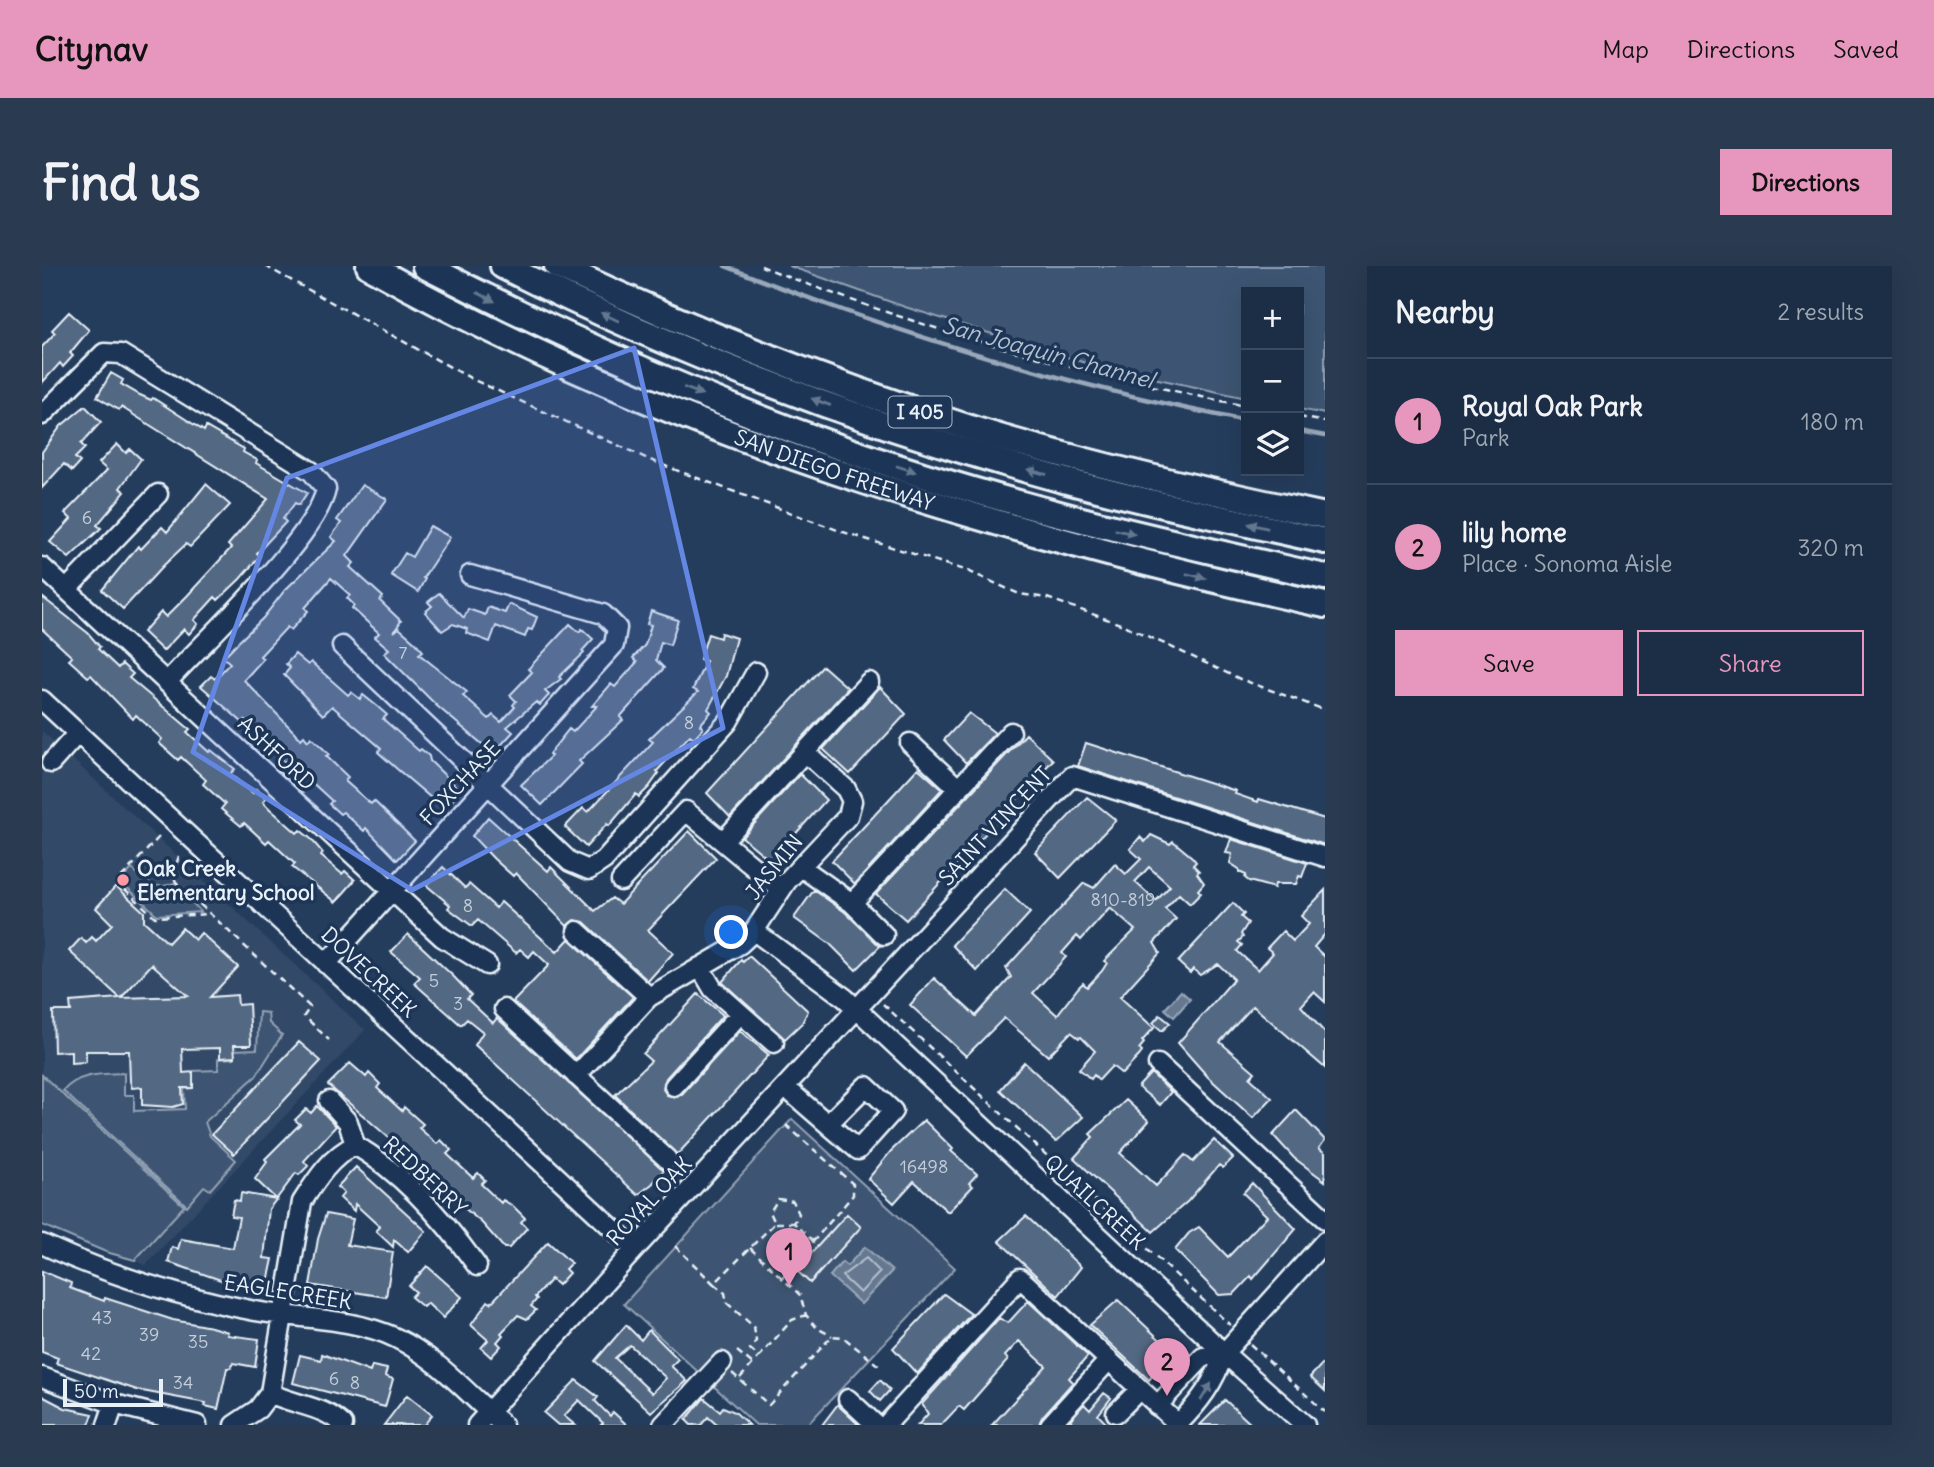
<!DOCTYPE html>
<html lang="en">
<head>
<meta charset="utf-8">
<style>
  :root { --surface:#1c2e46; --page:#293a51; --text:#f1f3f6; --muted:#a0a8b3; --line:#3a4a5f; --accent:#e797bd }
  body { margin:0; font-family:Delius,sans-serif; background:var(--page); color:var(--text) }
  .controls { position:absolute; right:21px; top:21px; display:grid; overflow:hidden; border-radius:0px; box-shadow:0 7px 28px #0002 }
  .controls button { width:63px; height:63px; display:grid; place-items:center; padding:0; border:0; border-bottom:2px solid var(--line); background:var(--surface); color:var(--text); font:35px sans-serif }
  .scale { position:absolute; left:21px; bottom:18px; width:100px; box-sizing:border-box; padding-left:7px; border:4px solid #e8f1f8; border-top:0; font-size:19px; line-height:24px; white-space:nowrap; color:#e8f1f8; -webkit-text-stroke:5px #1d3557; paint-order:stroke }
  .you { position:absolute; left:690px; top:667px; width:24px; height:24px; margin:-18px; border:5px solid #fff; border-radius:50%; background:#1a73e8; box-shadow:0 0 0 10px #1a73e833 }
  .badge { display:grid; place-items:center; width:46px; height:46px; border-radius:50%; background:var(--accent); color:#111; font-size:23px; font-weight:700 }
  .pin { position:absolute; translate:-50% -58px; filter:drop-shadow(0 2px 4px #0008) }
  .pin::after { content:''; position:absolute; top:37px; width:24px; height:21px; background:inherit; clip-path:polygon(0 0,100% 0,50% 100%) }
  .list { margin:0; padding:0; list-style:none }
  h2 { display:flex; justify-content:space-between; align-items:center; height:91px; margin:0; padding:0 28px; font-size:30px }
  h2 small { font-size:23px; font-weight:400; color:var(--muted) }
  .list li { display:grid; grid-template-columns:46px 1fr auto; gap:21px; align-items:center; box-sizing:border-box; height:126px; padding:0 28px; border-top:2px solid var(--line) }
  .list b { display:block; font-size:26px; white-space:nowrap }
  .list p { margin:0; font-size:23px; white-space:nowrap; color:var(--muted) }
  .list em { font-size:23px; font-style:normal; color:var(--muted) }
  .actions { display:flex; gap:14px; padding:21px 28px }
  .actions a { flex:1; padding:16px 0; border:2px solid var(--accent); border-radius:0px; text-align:center; font-size:24px; color:var(--accent) }
  .actions .main { background:var(--accent); color:#111 }
  .icon { flex:none; width:38px; height:38px; fill:none; stroke:currentColor; stroke-width:2; stroke-linecap:round; stroke-linejoin:round }
  .map { position:relative; flex:none; width:1283px; height:1159px; overflow:hidden; border-radius:0px }
  header { display:flex; align-items:center; gap:42px; box-sizing:border-box; height:98px; padding:0 35px; background:var(--accent); color:#111 }
  header strong { font-size:33px }
  nav { display:flex; gap:38px; margin-inline-start:auto; font-size:24px }
  .intro { display:flex; align-items:center; justify-content:space-between; box-sizing:border-box; height:168px; padding:0 42px }
  h1 { margin:0; font-size:49px }
  .button { padding:18px 32px; border-radius:0px; background:var(--accent); color:#111; font-size:24px; font-weight:700 }
  main { display:flex; gap:42px; padding:0 42px }
  aside { flex:1; background:var(--surface); border-radius:0px; box-shadow:0 7px 28px #0002 }
  .map>svg:first-child { display:block }
</style>
</head>
<body>
<header>
<strong>Citynav</strong>
<nav><a>Map</a><a>Directions</a><a>Saved</a></nav>
</header>
<div class="intro"><h1>Find us</h1><a class="button">Directions</a></div>
<main>
<div class="map">
<svg width="1283" height="1159" viewBox="0 0 1283 1159">
  <rect width="100%" height="100%" fill="#253d5d"/>
  <filter id="ink" filterUnits="userSpaceOnUse"><feTurbulence type="fractalNoise" baseFrequency=".0143" numOctaves="2"/><feDisplacementMap in="SourceGraphic" scale="14" xChannelSelector="R" yChannelSelector="G"/><feConvolveMatrix kernelMatrix="1 2 1 2 8 2 1 2 1" color-interpolation-filters="sRGB"/></filter>
  <g filter="url(#ink)">
    <path fill="#334a68" d="M0,465L323,764L104,999L0,958Z"/>
    <path fill="#3e5472" stroke="#93a2b5" stroke-width="2" d="M747,0H1283V148L1257,143V26H1204V132L1047,98L863,41Z
      M90,603C103,615 114,626 132,617L159,646L115,649L78,615Z
      M217,746L226,747L227,757L240,769L214,810L163,856L168,870L194,894L168,924L162,920L145,940L21,825C37,807 59,808 82,807V829H92V845L143,843L142,823L151,822L150,805L176,804V793L192,792V784L215,783Z
      M0,809L142,940L93,994L64,986L0,959Z
      M750,853L913,1002L765,1159H714L582,1038Z"/>
    <path fill="#657890" stroke="#99a8ba" stroke-width="2" d="M1139,725L1148,733L1132,751L1123,743Z
      M823,981L850,1005L819,1038L788,1010L800,996L805,1000Z"/>
    <g fill="none" stroke-linecap="round" stroke-linejoin="round">
      <path stroke="#b4c1ce" stroke-width="2" d="M824,992L838,1006L818,1027L800,1010Z"/>
      <path stroke="#99a8ba" stroke-width="4.5" d="M683,0C852,67 1025,120 1204,155
        M1257,165L1283,170"/>
    </g>
    <path fill="#536782" stroke="#e8f1f8" stroke-width="2" fill-rule="evenodd" d="M27,46L47,64L28,87L31,90L21,101L18,97L0,117V81L13,67L10,64Z
      M69,107L81,114L79,118L98,129L109,134L111,132L162,165L164,161L202,183L201,186L215,194L214,197L265,227L257,239L253,237L241,253L244,256L215,287L218,290L198,313L176,334L173,331L152,354L156,358L147,368L142,363L121,385L101,366L119,346L124,351L145,330L189,282L186,279L226,233L79,141L77,144L55,131Z
      M43,140L59,156L39,178L43,182L33,192L38,196L30,205L22,198L0,222V186L19,160Z
      M75,178L84,187L88,183L99,193L78,222L83,226L55,259L59,262L27,292L8,276L29,253L23,247L65,204L57,197Z
      M164,218L188,239L148,281L144,278L122,299L81,343L60,324L96,280L99,283L120,261L125,266Z
      M320,219L345,233L305,290L312,297L308,301L341,331L338,335L359,355L352,366L357,362L373,376L381,385L377,388L425,426L421,430L447,453L451,449L459,456L473,441L471,439L474,435L468,429L490,406L486,403L528,358L537,366L540,363L551,373L540,385L542,387L517,411L519,413L503,425L507,429L498,439L494,436L465,461L471,466L449,490L440,478L395,440L342,387L347,383L333,371L337,367L310,342L312,339L305,332L308,329L289,312L263,342L266,345L249,364L245,361L218,390L221,393L202,414L259,473L262,470L266,475L269,471L287,488L284,490L306,511L303,515L329,538L332,535L373,575L355,594L324,562L322,565L301,546L298,548L287,538L290,535L252,500L250,502L217,473L220,470L203,454L201,457L159,420L169,410L173,413L188,397L181,391L221,352L243,324L294,275L289,271L299,257L295,254Z
      M388,260L408,271L381,312L383,313L376,326L349,309L363,287L370,291Z
      M397,327L422,352L426,343L443,349L446,341L463,347L467,338L495,351L490,364L486,363L483,371L454,360L448,376L424,367L425,363L411,358L400,365L383,346L390,340L386,336Z
      M0,331L46,367L58,381L56,383L76,402L80,398L91,408L87,412L144,460L148,463L145,466L167,486L169,484L193,503L188,508L211,527L214,523L224,532L221,536L228,543L255,567L258,564L269,573L281,587L279,590L300,608L303,605L313,614L294,636L250,601L253,598L227,574L224,577L202,557L199,560L179,543L183,538L161,518L164,514L139,491L136,494L117,477L120,473L94,449L91,453L49,409L46,411L27,394L30,391L0,363Z
      M609,345L636,354L628,379L619,376L614,394L622,402L578,451L581,454L537,495L540,498L500,539L479,519L509,490L507,488L527,463L531,466L555,440H550L569,418L573,421L595,396L591,392L603,379L609,359L605,358Z
      M679,367L694,372L684,410L666,443L669,446L658,459L661,462L652,472L648,469L615,505L617,507L607,521L597,531L594,528L567,560L565,558L544,581L523,561L541,542L546,546L611,476L607,473L656,426L651,423L664,395L658,393L666,368L678,372Z
      M253,388L266,399L269,396L306,429L309,426L318,433L321,429L336,441L345,449L341,453L377,485L379,483L387,490L388,495L418,524L417,527L402,543L355,503L336,486L339,482L290,440L281,449L242,409L248,402L244,398Z
      M781,400L806,422L688,551L665,527Z
      M838,421L864,448L808,508L781,483Z
      M927,447L953,467L924,497L902,474Z
      M984,468L1011,494L864,654L834,628Z
      M1044,477L1194,525L1193,528L1216,536L1217,533L1283,553V579L1036,500Z
      M876,502L900,523L813,618L790,595Z
      M758,508L784,534L729,595L700,571Z
      M1045,531L1074,554L1018,612L993,586Z
      M446,551L506,605L509,601L553,645L570,632L578,638L647,565L674,592L606,664L631,687L606,715L542,656L532,654L525,660L474,607L471,610L452,593L430,570Z
      M1109,569L1128,578L1131,575L1150,591L1154,596L1151,599L1157,605L1155,607L1162,617L1156,624L1159,627L1148,638L1137,628L1123,643L1134,653L1112,677L1118,687L1078,731L1112,762L1100,775L1102,777L1097,783L1100,786L1097,790L1080,808L1070,800L1057,814L1052,809L1049,813L1037,803L1053,785L1039,771L1037,772L1029,766L1006,790L962,752L924,790L868,739L892,712L934,750L969,711L964,702L1042,617L1052,622L1073,598L1084,608L1099,593L1088,583L1098,571L1103,576ZM1107,601L1128,620L1114,635L1093,616ZM1068,642L1093,664L1062,695L1065,697L1060,705L1045,721L1041,717L1036,722L1015,749L991,727L1024,691L1020,687L1035,670L1039,674Z
      M1189,573L1265,597L1260,611L1257,610L1254,618H1233L1232,622L1207,615L1203,612L1204,609L1197,606V603L1188,597L1190,588L1184,587Z
      M401,601L423,622L427,618L454,642L459,636L515,686L527,673L591,731L534,793L471,736L507,699L492,685L487,691L478,683L474,687L436,654L430,660L406,642L408,639L384,619Z
      M74,620L102,646V655L126,677L140,662L153,674L159,667L196,701L168,731L195,729L196,739L207,738L209,779H192L193,791L178,792V782L140,783L141,807L151,806V822H140L141,838L131,841L100,839V821L90,822L88,815L87,785H44V796L29,797V785L12,786L11,745H29L28,736L78,732L27,685L39,672L44,677L50,671L54,675L70,658L54,642ZM110,698L146,730L79,732Z
      M963,623L988,647L935,705L910,679Z
      M772,624L803,646L838,680L814,704L788,678L752,652Z
      M1283,624V668L1272,681L1283,691V736L1272,726L1259,740L1283,767V802L1211,740L1178,776L1213,806L1208,812L1230,832L1211,852L1166,811L1136,777L1192,713L1176,698L1158,709L1151,703L1148,707L1136,696L1191,637L1202,648L1199,651L1206,657L1199,668L1201,671L1196,676L1200,679L1195,685L1216,704L1231,687L1225,682L1241,665L1251,675L1267,658L1259,650Z
      M366,668L412,711L429,729L425,733L451,757L455,752L622,904L610,918L596,929L433,779L441,766L425,753L419,759L372,717L378,711L349,686Z
      M707,690L766,745L760,757L743,773L680,716L699,694L701,696Z
      M656,728L681,749L624,812L621,823L625,829L635,831L640,828L698,765L727,789L635,889L573,829L609,795L601,788Z
      M1118,749L1128,757L1120,765L1111,757Z
      M257,776L279,795L192,888L170,868Z
      M982,796L1041,851L1014,876L958,824Z
      M308,797L324,811L327,807L338,818L335,822L360,845L362,841L381,858L377,862L395,878L399,874L409,884L405,888L431,912L436,907L443,914L439,918L459,937L461,934L471,940L483,952L479,956L485,962L467,982H462L440,957L381,907L384,904L286,819Z
      M1109,807L1129,826L1118,839L1096,821Z
      M1084,834L1107,855L1078,887L1114,920L1143,889L1151,896L1172,874L1191,892L1181,902L1177,899L1146,935L1111,966L1032,892L1051,871L1048,868Z
      M275,840L294,860L262,895L266,900L257,909L254,907L227,943L222,992L231,993L225,1021L179,1014L126,996L130,981L136,983L139,973L191,982L197,951L189,950L192,934L198,935L199,927L234,933L213,913L225,896L223,893L258,858L253,854L264,843L269,847Z
      M1254,844L1283,874L1277,882L1283,887V915L1252,892L1231,869Z
      M882,854L911,883L909,885L935,908L927,917L931,920L906,946L872,915L852,937L826,913L849,885Z
      M314,901L384,965L366,986L352,974L351,981L334,965L338,961L313,938L312,945L298,932L302,927L295,921Z
      M1210,917L1254,963L1211,1013L1209,1010L1192,1028L1177,1029L1133,984L1147,967L1157,961L1186,991L1225,950L1201,927Z
      M284,948L311,953L305,979L351,986L344,1031L268,1019L276,973Z
      M805,948L819,961L768,1017L754,1004Z
      M984,950L1039,1001L1016,1030L957,975Z
      M506,976L529,997L523,1003L527,1007L516,1019L509,1013L493,1031L495,1033L489,1040L494,1044L485,1053L476,1049L459,1067L461,1069L455,1076L459,1080L449,1091L439,1082L446,1074L429,1059L446,1035L449,1037Z
      M385,1000L420,1031L401,1052L385,1037L381,1041L369,1031L374,1026L367,1020Z
      M0,1005L29,1017L28,1022L62,1035L63,1032L131,1054L169,1061L186,1066L185,1069L217,1073L213,1101L191,1097L189,1102H185L176,1143L163,1140L164,1137L95,1124L14,1097L16,1092L0,1086Z
      M902,1028L929,1048L875,1108L851,1082Z
      M1076,1034L1130,1085L1107,1114L1048,1059Z
      M986,1035L1046,1090L1027,1112L1031,1116L1000,1151L997,1159H950L1004,1100L977,1075L963,1090L966,1094L922,1144L917,1140L899,1159H876L886,1148L880,1138L907,1108L957,1052L966,1057Z
      M584,1059L599,1074L607,1064L636,1093L629,1100L645,1115L609,1146L553,1095ZM588,1079L624,1112L610,1127L573,1092Z
      M280,1088L328,1106L330,1100L345,1103L343,1110L351,1113L343,1141L251,1117L258,1089L279,1094Z
      M1283,1095V1125L1268,1111Z
      M534,1114L556,1131L553,1135L568,1150L571,1146L585,1159H559L561,1157L537,1134L522,1150L533,1159H516L502,1147Z
      M838,1114L848,1124L838,1135L828,1125Z
      M1062,1127L1069,1132L1056,1149L1066,1159H1033L1028,1154L1042,1138L1048,1144Z
      M365,1129L390,1149L382,1159H342Z
      M0,1130L23,1142L51,1148L47,1159H0Z
      M662,1132L678,1145L681,1141L693,1146L707,1159H675L666,1151L659,1159H649L644,1154Z
      M1183,1134L1210,1159H1158Z
      M796,1138L798,1141L817,1159H780Z"/>
    <g fill="none" stroke-linecap="round" stroke-linejoin="round">
      <g stroke="#e8f1f8" stroke-width="23">
        <path id="minor" d="M0,149L62,87L79,88L269,205L284,223C275,271 162,375 125,416
          M0,301L400,671L445,699
          M25,323L116,228
          M300,380L528,596L547,604L562,594L686,456L714,406
          M0,434L593,983
          M868,477L917,523
          M9,497L36,467
          M682,574L827,416
          M759,601L810,637L842,669
          M579,615L644,545L738,623
          M810,637L969,466
          M535,665L607,731
          M712,665L803,732L1182,1087L1263,1159
          M284,698L572,379L575,362L561,348L428,309
          M658,701L671,723L732,777
          M462,743L625,893
          M1116,798L1283,953
          M534,810L607,731L698,678L712,665L745,615L806,550L810,535L804,523L763,486
          M632,820L698,748
          M743,821C767,842 791,863 816,884L851,845L824,820L786,858
          M287,835L306,856L313,879
          M0,978C68,1010 139,1031 213,1045C259,1053 312,1052 354,1072C397,1093 426,1128 461,1159
          M0,1111L72,1138L155,1159
          M228,1127C251,1139 283,1140 301,1159
          M806,1133L834,1159
          M1115,1140L1161,1091L1182,1087
          M1074,1147L1098,1123
          M1136,1158C1157,1137 1173,1116 1182,1087L1283,975
          M65,1159L72,1138
          M192,1159L216,1143L228,1127L260,936C274,914 289,890 313,879C362,908 402,954 435,1000
          M435,1159L593,983L1030,510L1283,591
          M621,1159L680,1096
          M844,1159L978,1012L1137,1159
          M1008,1159L1067,1094"/>
      </g>
      <g stroke="#e8f1f8" stroke-width="30">
        <g id="highway">
          <path id="s1" d="M327,0C627,168 949,266 1283,339"/>
          <path d="M383,0C516,68 652,130 794,180C953,237 1118,274 1283,311"/>
          <path d="M461,0C630,85 808,153 989,205C1086,233 1185,253 1283,275"/>
          <path d="M515,0C651,64 791,119 934,164C1048,199 1166,225 1283,250"/>
        </g>
      </g>
      <path stroke="#e8f1f8" stroke-width="2.5" stroke-dasharray="7 5" stroke-linecap="butt" d="M223,0L432,114L615,197L798,265L926,305L977,328L1005,332L1084,360L1198,413L1283,444
        M719,0C876,63 1039,107 1204,140
        M1257,151L1283,156
        M117,571L75,616L113,651L168,648
        M137,590L131,609L134,616L268,741L262,750L287,774
        M841,738L1188,1059
        M744,859L811,918V929L740,1012L758,1029L764,1049L775,1062L790,1070
        M734,957H752
        M633,980L672,1018L733,957L728,946L736,933L751,935L757,948L752,957L771,975
        M708,982L740,1012
        M672,1018L683,1027L685,1037L712,1061L714,1075L708,1083L717,1091L750,1054L764,1049
        M1208,1078L1283,1146
        M695,1085L711,1098
        M690,1107L727,1139L790,1070L801,1071L837,1100
        M698,1112L717,1091"/>
      <use href="#minor" stroke="#1d3557" stroke-width="18"/>
      <use href="#highway" stroke="#1d3557" stroke-width="24"/>
    </g>
    <defs><path id="oneway-solid" d="M-6-.8H1V-3.2L6.5 0L1 3.2V.8H-6Z" transform="scale(1.75)"/></defs>
    <g fill="#64778f">
      <use href="#oneway-solid" transform="translate(444 31) rotate(27)"/>
      <use href="#oneway-solid" transform="translate(568 51) rotate(-155)"/>
      <use href="#oneway-solid" transform="translate(651 125) rotate(21)"/>
      <use href="#oneway-solid" transform="translate(779 136) rotate(-160)"/>
      <use href="#oneway-solid" transform="translate(864 203) rotate(18)"/>
      <use href="#oneway-solid" transform="translate(995 206) rotate(-165)"/>
      <use href="#oneway-solid" transform="translate(1216 260) rotate(-167)"/>
      <use href="#oneway-solid" transform="translate(1083 266) rotate(13)"/>
      <use href="#oneway-solid" transform="translate(1154 310) rotate(13)"/>
      <use href="#oneway-solid" transform="translate(1164 1126) rotate(-58)"/>
    </g>
  </g>
  <path fill="#6487e3" fill-opacity="0.2" stroke="#6487e3" stroke-width="5" stroke-linejoin="round" d="M592,82L681,462L370,624L151,486L245,212Z"/>
  <circle fill="#ff9aa2" stroke="#1d3557" stroke-width="2.5" cx="81" cy="614" r="7"/>
  <g text-anchor="middle" dominant-baseline="central" stroke-width="7" stroke-linejoin="round" paint-order="stroke">
    <g font-size="18" fill="#c3ceda">
      <text x="45" y="251">6</text>
      <text x="361" y="386">7</text>
      <text x="647" y="456">8</text>
      <text x="1081" y="633">810-819</text>
      <text x="426" y="639">8</text>
      <text x="392" y="714">5</text>
      <text x="416" y="737">3</text>
      <text x="882" y="900">16498</text>
      <text x="60" y="1051">43</text>
      <text x="107" y="1068">39</text>
      <text x="156" y="1075">35</text>
      <text x="49" y="1087">42</text>
      <text x="292" y="1112">6</text>
      <text x="141" y="1116">34</text>
      <text x="313" y="1116">8</text>
    </g>
    <rect fill="#1d3557" stroke="#abb9c8" stroke-width="2" x="846.5" y="130.5" width="63" height="31" rx="5"/>
    <g font-size="19" font-weight="bold" fill="#e8f1f8">
      <text x="878" y="146">I 405</text>
    </g>
    <g font-size="21" fill="#e8f1f8" stroke="#1d3557">
      <text stroke="none"><textPath href="#s1" startOffset="509">SAN DIEGO FREEWAY</textPath></text>
      <text transform="translate(235 487) rotate(43)">ASHFORD</text>
      <text transform="translate(418 517) rotate(-47)">FOXCHASE</text>
      <text transform="translate(953 560) rotate(-47)">SAINT VINCENT</text>
      <text transform="translate(732 601) rotate(-51)">JASMIN</text>
      <text transform="translate(327 706) rotate(43)">DOVECREEK</text>
      <text transform="translate(383 910) rotate(43)">REDBERRY</text>
      <text transform="translate(607 935) rotate(-47)">ROYAL OAK</text>
      <text transform="translate(1053 936) rotate(43)">QUAILCREEK</text>
      <text transform="translate(246 1026) rotate(9)">EAGLECREEK</text>
    </g>
    <g font-size="21" font-weight="bold" fill="#e8f1f8" stroke="#1d3557" text-anchor="start">
      <text x="95" y="602">Oak Creek<tspan x="95" dy="24">Elementary School</tspan></text>
    </g>
    <g font-size="23" font-style="italic" fill="#b4c1ce" stroke="#1d3557">
      <text transform="translate(1006 86) rotate(15)">San Joaquin Channel</text>
    </g>
  </g>
</svg>
<div class="controls">
<button>+</button>
<button>−</button>
<button><svg class="icon" aria-label="layers" viewBox="0 0 24 24"><path d="M12 4l9 5-9 5-9-5zM3 14l9 5 9-5"/></svg></button>
</div>
<div class="scale">50 m</div>
<div class="you"></div>
<div class="pin badge" style="left:747px;top:1020px">1</div>
<div class="pin badge" style="left:1125px;top:1130px">2</div>
</div>
<aside>
<h2>Nearby<small>2 results</small></h2>
<ul class="list">
<li><span class="badge">1</span><div><b>Royal Oak Park</b><p>Park</p></div><em>180 m</em></li>
<li><span class="badge">2</span><div><b>lily home</b><p>Place · Sonoma Aisle</p></div><em>320 m</em></li>
</ul>
<div class="actions"><a class="main">Save</a><a>Share</a></div>
</aside>
</main>
</body>
</html>
